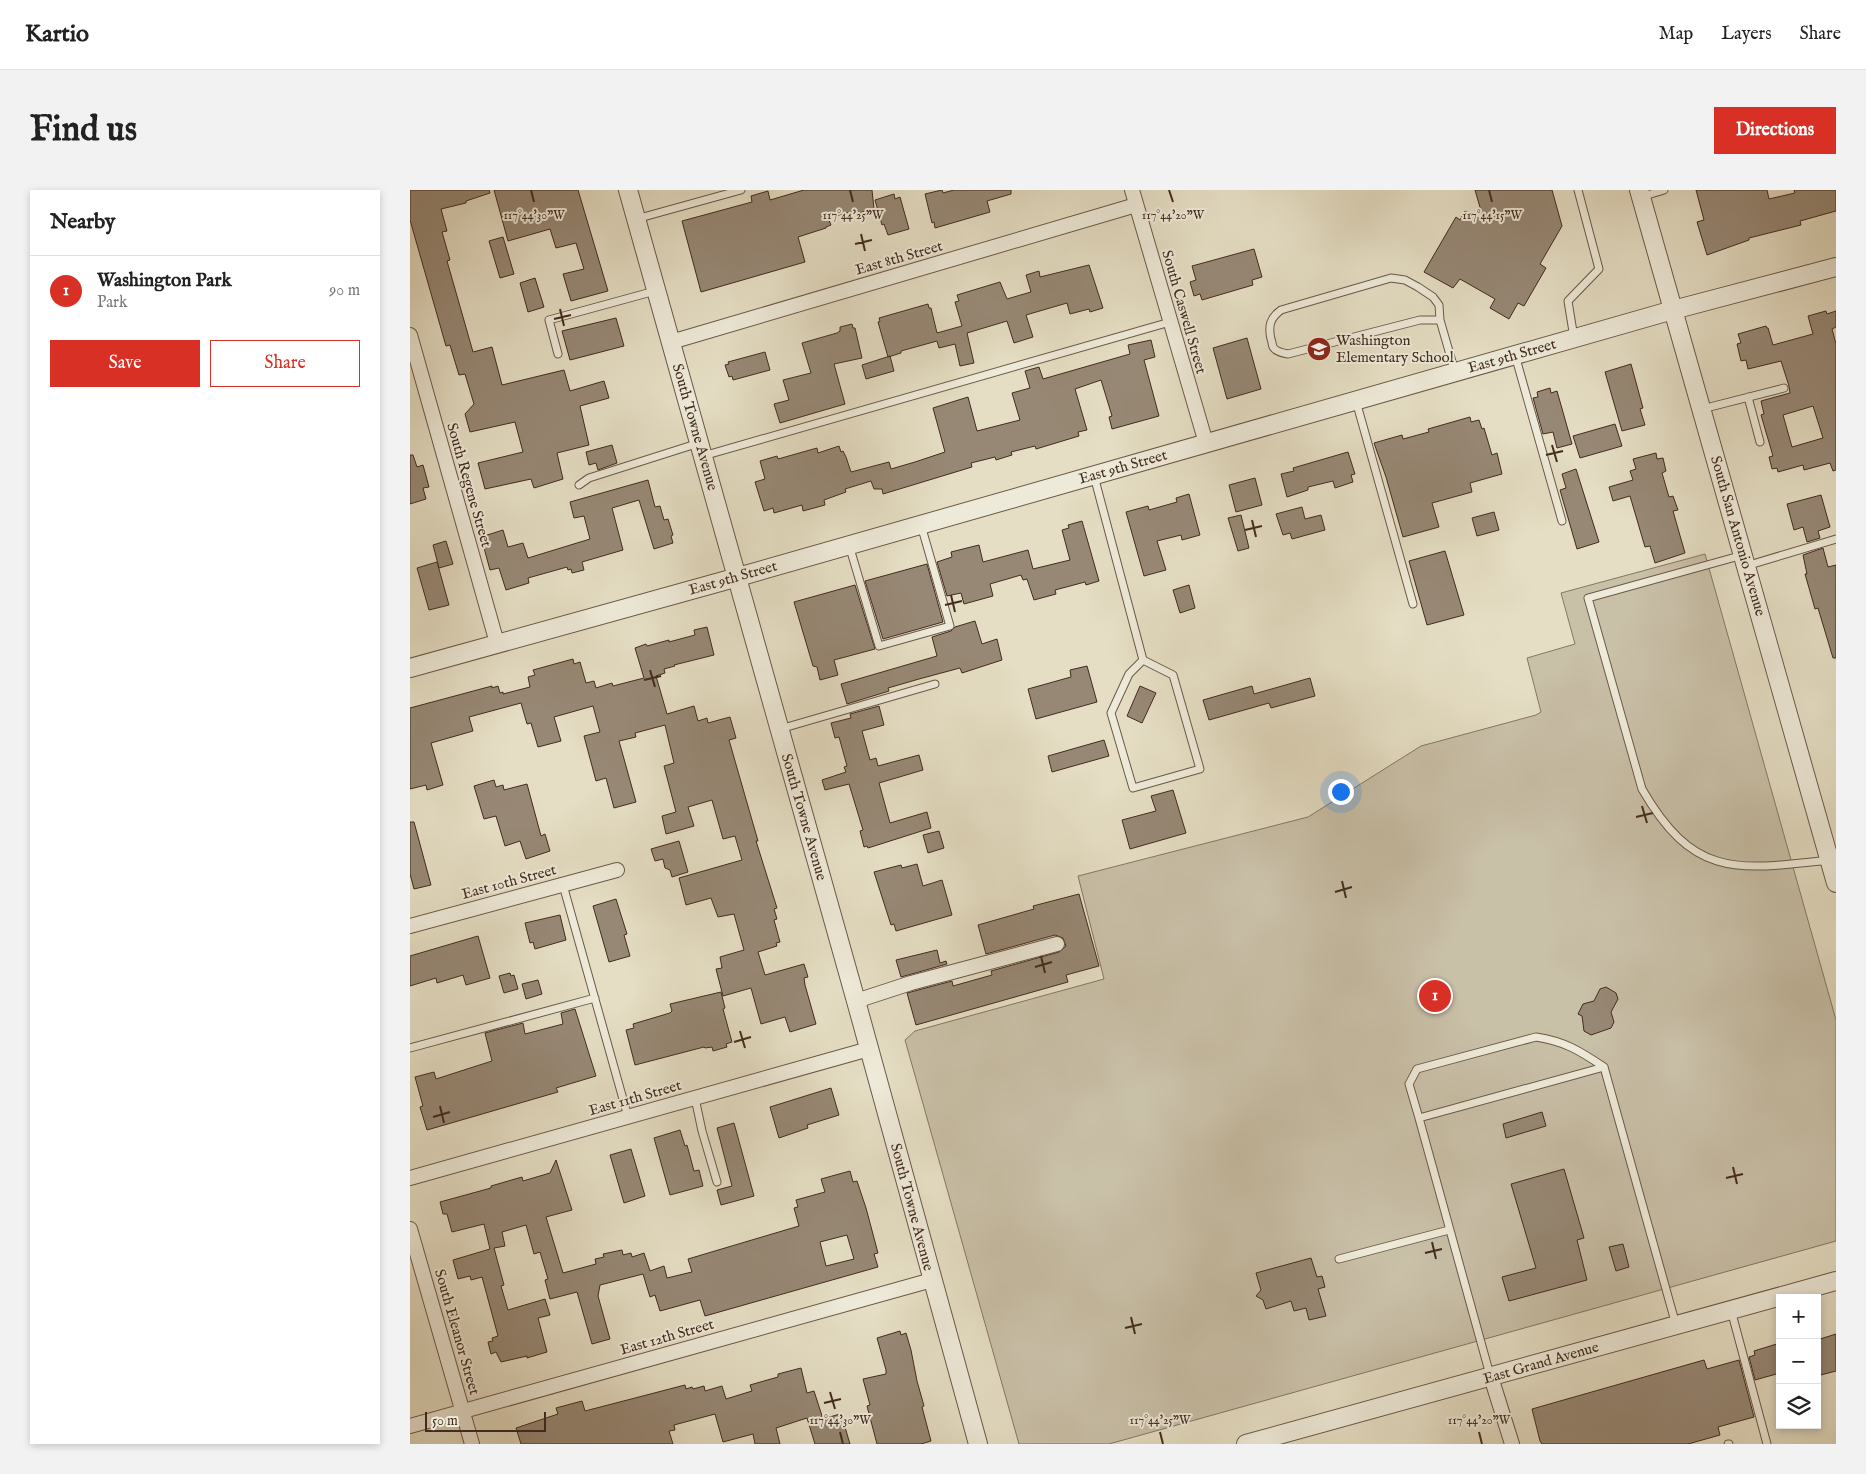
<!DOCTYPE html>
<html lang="en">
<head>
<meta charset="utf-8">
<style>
  :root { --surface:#fff; --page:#f2f2f2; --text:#222; --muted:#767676; --line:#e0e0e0; --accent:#d93025 }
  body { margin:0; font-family:"IM FELL English",serif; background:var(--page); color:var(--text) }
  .controls { position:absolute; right:15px; bottom:15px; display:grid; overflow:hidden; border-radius:0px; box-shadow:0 2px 8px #0003 }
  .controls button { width:45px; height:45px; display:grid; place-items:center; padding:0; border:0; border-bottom:1px solid var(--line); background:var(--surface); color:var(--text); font:25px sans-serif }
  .scale { position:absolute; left:15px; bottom:12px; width:121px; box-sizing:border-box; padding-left:5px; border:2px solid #432b1f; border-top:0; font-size:14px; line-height:18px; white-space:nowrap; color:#432b1f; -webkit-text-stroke:4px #eeead9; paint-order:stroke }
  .you { position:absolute; left:930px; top:601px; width:18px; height:18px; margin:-12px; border:4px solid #fff; border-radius:50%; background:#1a73e8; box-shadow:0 0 0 8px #1a73e833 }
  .badge { display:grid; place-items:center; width:32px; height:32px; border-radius:50%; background:var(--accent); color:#fff; font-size:16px; font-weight:700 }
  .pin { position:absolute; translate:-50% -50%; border:2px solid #fff; box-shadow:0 1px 5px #0006 }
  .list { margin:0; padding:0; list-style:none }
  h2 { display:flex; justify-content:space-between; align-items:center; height:65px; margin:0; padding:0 20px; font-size:21px }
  h2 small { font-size:16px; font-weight:400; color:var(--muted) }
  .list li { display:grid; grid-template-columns:32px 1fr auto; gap:15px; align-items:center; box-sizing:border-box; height:70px; padding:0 20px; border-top:1px solid var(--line) }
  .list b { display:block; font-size:19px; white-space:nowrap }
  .list p { margin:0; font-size:16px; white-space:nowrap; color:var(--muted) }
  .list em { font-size:16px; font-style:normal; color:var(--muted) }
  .actions { display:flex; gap:10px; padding:15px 20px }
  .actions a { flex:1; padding:11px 0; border:1px solid var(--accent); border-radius:0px; text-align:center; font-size:18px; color:var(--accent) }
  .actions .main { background:var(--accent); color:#fff }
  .icon { flex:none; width:28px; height:28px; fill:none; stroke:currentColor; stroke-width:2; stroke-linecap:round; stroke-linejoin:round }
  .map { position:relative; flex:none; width:1426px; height:1254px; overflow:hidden; border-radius:0px }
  header { display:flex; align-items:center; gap:30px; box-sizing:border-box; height:70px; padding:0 25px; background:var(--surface); border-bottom:1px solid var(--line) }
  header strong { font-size:24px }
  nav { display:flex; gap:28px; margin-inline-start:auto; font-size:18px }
  .intro { display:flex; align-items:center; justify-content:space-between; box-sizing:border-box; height:120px; padding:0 30px }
  h1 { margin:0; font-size:35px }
  .button { padding:12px 22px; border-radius:0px; background:var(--accent); color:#fff; font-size:18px; font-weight:700 }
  main { display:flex; gap:30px; padding:0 30px }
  aside { flex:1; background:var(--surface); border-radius:0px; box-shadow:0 2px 8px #0003 }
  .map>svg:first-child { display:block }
</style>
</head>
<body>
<header>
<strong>Kartio</strong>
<nav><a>Map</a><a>Layers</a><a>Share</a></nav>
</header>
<div class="intro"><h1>Find us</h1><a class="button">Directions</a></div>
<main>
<aside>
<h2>Nearby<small></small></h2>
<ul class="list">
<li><span class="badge">1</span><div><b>Washington Park</b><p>Park</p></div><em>90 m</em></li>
</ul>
<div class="actions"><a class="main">Save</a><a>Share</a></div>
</aside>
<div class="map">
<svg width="1426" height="1254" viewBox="0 0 1426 1254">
  <rect width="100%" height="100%" fill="#e5dec4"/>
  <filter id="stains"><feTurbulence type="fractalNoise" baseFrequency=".004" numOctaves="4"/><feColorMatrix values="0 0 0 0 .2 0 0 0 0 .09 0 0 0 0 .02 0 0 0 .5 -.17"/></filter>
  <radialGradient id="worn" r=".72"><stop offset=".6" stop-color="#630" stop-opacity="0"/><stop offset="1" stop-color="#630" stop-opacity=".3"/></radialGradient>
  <path fill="#c9c0a8" stroke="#867664" d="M1295,364L1426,830V1051L699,1254H609L495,850L505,841L694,789L668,686L898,627L1011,556L1126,525L1131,522L1117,468L1165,454L1151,403Z"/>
  <path fill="#978875" stroke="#432b1f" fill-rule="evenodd" d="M0,0H79L80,3L56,11V13L31,19L37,41L32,42L40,70L37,71L63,162L82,157L92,195L154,180L160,201L194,191L199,208L170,216L179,255L147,263L153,289L124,298L121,289L75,299L68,273L113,262L105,232L60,242L55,224L64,214L55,184L49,185L40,155L36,156L0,30Z
    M84,0H168L198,101L161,111L153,84L174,79L166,53L146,58L140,39L98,51Z
    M394,0H462L464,19L445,24L444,21L418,28L421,35L416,37V38L388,47L395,72L291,102L272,31L342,12L341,6L358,1L360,10Z
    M532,0L533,3L544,0H601V4L577,11L580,22L525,38L524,32L522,33L515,4Z
    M1065,0H1142L1152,36L1130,74L1136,78L1114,116L1108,113L1099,129L1080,118L1085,109L1050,89L1043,98L1014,82L1046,27L1050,30L1055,21L1074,31Z
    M1286,0H1357L1359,9L1385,3L1384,0H1426V21L1390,31L1391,35L1339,48V50L1297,65L1287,32L1294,30Z
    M484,4L485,9L490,7L499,39L478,45L474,34L472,35L465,10Z
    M93,47L104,84L90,88L79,51Z
    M844,59L852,87L842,90L843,95L792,110L790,104L784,106L780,92L786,90L782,76Z
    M679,75L693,118L680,122L679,119L660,124L657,113L616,125L623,147L604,153L597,131L557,143L564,173L550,176L545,154L529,158L527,151L491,161V163L478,167L468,132L470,131L469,128L518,114L519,118H521L527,143L552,136L545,112L549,111L547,105L590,92L597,109L621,102L616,85L629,81L630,87Z
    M125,88L134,117L118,122L110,93Z
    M1416,121L1417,124L1426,121V137L1422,139L1426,154V280L1423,281L1420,273L1394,280L1393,275L1368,282L1367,278L1362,279L1359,267L1363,266L1351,225L1354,224L1351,211L1380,203L1379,196L1371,171L1338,179L1336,170L1331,171L1327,154L1331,153L1328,144L1356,136L1357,138H1358L1363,155L1403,144L1398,126ZM1403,216L1413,248L1382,257L1373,225Z
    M206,128L214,156L160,170L152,141Z
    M442,134L443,138H445L452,168L424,174L435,214L370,233L364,214L379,210L373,190L401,183L392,153L427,143L430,141V137Z
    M837,148L851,199L817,209L803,158Z
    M741,150L745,167L734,170L749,226L702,239L699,227L702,226L691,190L665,199L677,240L668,242L669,246L626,259L625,256L601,262L602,265L586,270L585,267L561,273L562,277L473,304L472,299H464L461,291L435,299L436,302L414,310L415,315L393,321L392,315L364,323L363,318L354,321L345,292L355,289L350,271L367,266L368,269L407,258L408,263L429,256L431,262L433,261L436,267L441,282L479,272L481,279L505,272L535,262L523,218L558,207L567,241L610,230L602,203L620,198L615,181L629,177L633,189L720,164L718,155Z
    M355,162L360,180L323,190L322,186L319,187L315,175L319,174L318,172Z
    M480,166L484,181L456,189L452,175Z
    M1221,174L1233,218L1230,219L1235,235L1212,241L1195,182Z
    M1140,198L1141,203L1147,201L1162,254L1147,258L1143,242L1133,244L1123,208L1128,207L1127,202Z
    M1060,227L1061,232L1069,230L1072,239L1074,238L1082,265L1087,263L1092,284L1060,293L1062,302L1022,313L1029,337L993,347L976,287L964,253L992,245L993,249L1019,242L1018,239Z
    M1205,234L1212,256L1170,268L1163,246Z
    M202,255L207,273L188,280L186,273L179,275L176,262Z
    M938,262L945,284L941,285L943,292L925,298L923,291L898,297V300L877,307L871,284L884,281L883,278Z
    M1246,263L1247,269L1253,268L1256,281L1252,283L1259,307L1263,306L1268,320L1263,321L1275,363L1245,373L1240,356L1235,357L1220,306L1203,311L1199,297L1223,290L1220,281L1226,279L1223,269Z
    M0,265H3L7,277L13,275L19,297L13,298L16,309L0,314Z
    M1166,279L1189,352L1167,359L1150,300L1156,298L1152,284Z
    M845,288L852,315L826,322L819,295Z
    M238,290L245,317L250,316L254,330L258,329L263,345L261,346L263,353L244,359L229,310L202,318L213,360L172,372L174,380L162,383L161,379L158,380L157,377L118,388L119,393L96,400L89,378L80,380L71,347L93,340L98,357L113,353L118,368L180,349L174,326L164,328L160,312Z
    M779,304L790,345L772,350L771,345L747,351L756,380L734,386L716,322L738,316L739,320L767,312L766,308Z
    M1411,305L1420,337L1408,341L1410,348L1397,352L1393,337L1384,340L1377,314Z
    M892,317L895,329L911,325L915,340L882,349L880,343L873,345L866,324Z
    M1084,322L1089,340L1067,346L1062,328Z
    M831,325L839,358L828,361L818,328Z
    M672,331L689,391L676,395L675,392L645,400L646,404L624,410L617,389L613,390L611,385L580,394L583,406L554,414L551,403L537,406L527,372L542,367L541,362L569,355L573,372L618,360L623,379L660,370L652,340L659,338L658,335Z
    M36,351L43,374L29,378L23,355Z
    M1413,358L1418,377L1426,375V468H1423L1408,418L1405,419L1395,384H1397L1393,365Z
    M1035,361L1054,425L1017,435L999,371Z
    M27,372L39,415L19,420L7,378Z
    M517,374L533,432L473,449L455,391Z
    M445,395L465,459L424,470L428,485L410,490L407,477L403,476L384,412Z
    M779,395L785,418L770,423L763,400Z
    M565,431L572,454L587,449L592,470L552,483L550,478L509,489L478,498L479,501L437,514L431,494L527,466L522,447L541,441L545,437Z
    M297,437L304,465L264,475L265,476L254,479L255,483L246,486L257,524L284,516L288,531L297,528L298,533L320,527L326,548L319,550L348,651H346L367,718L364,719L367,729L364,730L370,752L366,753L367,756L348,762L355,785L394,774L398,787L394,788L395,795L406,834L380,842L375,827L351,834L341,798L313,806L306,779L312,778L310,767L334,760L324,724L308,727L301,708L276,715L269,688L332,670L325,646L313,649L302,610L278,617L284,636L256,644L252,626L266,622L254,576L264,573L255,535L225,543L226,547L209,551L226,612L204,618L196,588L186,591L174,546L190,542L183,516L144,527L151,551L128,557L121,533L117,534L111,513L59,527L63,541L21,553L33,595L17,600L16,595L0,599V518L82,496V498L88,496L90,503L93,502V504L120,497L118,487L125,485L123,480L163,469L164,474L170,472L176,493L184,491L186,498L202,493L203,496L234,488L225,458L236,454L237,456L259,450V452L285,445L284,440Z
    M677,476L687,512L626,529L618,499L661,487L660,480Z
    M900,488L905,506L861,518L859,513L799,530L793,510L842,496L844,504Z
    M730,496L746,503L732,533L717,526Z
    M469,516L474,535L452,541L460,570L466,568L468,576L509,565L513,580L469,593L480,633L517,622L521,638L458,658L457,656L454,657L450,641L453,640L439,594L415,600L412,590L436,582L434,577L437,576L429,547L425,548L421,533L441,528L440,524Z
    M694,550L699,566L642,582L638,566Z
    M84,590L86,597L93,595L94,600L117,594L131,646L135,644L140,661L116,669L110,651L95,656L86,626L74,629L64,596Z
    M763,600L776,643L720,659L712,630L746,621L741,606Z
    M0,632H4L21,695L4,699L0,684Z
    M529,641L534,658L518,663L513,645Z
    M269,651L278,682L262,687L260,680L255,678L253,669L245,671L241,659Z
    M507,674L513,696L532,690L542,725L486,741L484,734L481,735L464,682L491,675L492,678Z
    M669,704L689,776L656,785L658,792L506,835L497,803L542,791L543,796L582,785L581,781L649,762L656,756L653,748L645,745L576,764L568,735L624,719L623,716Z
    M206,709L217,744L214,745L220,766L199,772L183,716Z
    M150,725L156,750L125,759L123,752L120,753L115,733Z
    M68,746L80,788L56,795L53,785L27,793L26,788L0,796V766Z
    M527,760L530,773L536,771L537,774L491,787L486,770Z
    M100,783L101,786L104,785L108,799L94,803L89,786Z
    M128,790L132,804L116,809L112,794Z
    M1196,797L1206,803L1208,809L1201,822L1204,832L1201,838L1181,845L1174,841L1172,826L1168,824L1173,814L1184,811L1190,799Z
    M311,802L315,818L313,819L322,852L316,854L317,857L303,861L302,857L295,858L294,857L225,875L216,840L224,838L223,834L260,823L262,821L260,814Z
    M165,819L186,886L146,898L148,902L17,940L10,917L13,916L5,887L24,882L26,889L82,871L75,843L113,833L115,844L153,834L151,823Z
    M421,898L429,925L397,935L398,938L369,948L360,917Z
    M1132,922L1136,936L1096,948L1093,934Z
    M324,933L344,1006L311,1015L307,1000L322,996L307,938Z
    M270,940L275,956L277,955L284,981L289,980L293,996L260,1005L244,948Z
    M221,959L235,1006L214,1013L200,965Z
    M146,970L162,1020L136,1027L153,1083L186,1074L185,1069L194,1067L193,1064L212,1060L213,1065L221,1063L222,1067L234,1063L240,1081L254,1076L257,1088L282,1082L278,1069L389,1036L384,1018L388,1017L386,1010L415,1002L411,989L440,981L443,992L447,991L456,1018L468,1063L464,1064L468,1077L295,1126L290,1110L250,1121L245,1105L240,1107L233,1084L190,1095L188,1106L200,1149L182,1154L167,1102L140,1109L135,1090L138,1089L130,1062L124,1064L116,1035L92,1042L95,1056L84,1058L94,1095L91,1096L98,1120L135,1109L140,1125L128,1128L137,1162L117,1168V1166L91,1172L86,1162L81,1164L78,1152L83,1151L82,1148L88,1146L72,1087L61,1090L60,1086L48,1089L43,1070L80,1059L74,1034L42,1042L37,1024H33L30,1012L81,998V996L112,987L113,991L140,983ZM437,1045L444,1069L416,1076L410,1052Z
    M1154,979L1174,1048L1167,1050L1177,1090L1099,1111L1092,1087L1126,1078L1101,994Z
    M1213,1054L1219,1077L1206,1081L1199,1057Z
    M901,1068L907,1087L912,1086L915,1097L908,1099L916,1126L899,1130L896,1118L884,1121L881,1111L856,1119L853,1110L846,1106L851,1100L846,1083Z
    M490,1141L491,1145L496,1143L501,1160L507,1191L514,1216L512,1217L521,1251L511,1254H467L457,1216L460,1215L453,1189L476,1184V1180L467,1148Z
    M1426,1144V1181L1407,1186V1150Z
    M1370,1153V1183L1345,1190L1339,1167L1345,1165L1344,1161Z
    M1294,1170L1297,1179L1329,1170L1344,1227L1308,1237L1310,1245L1278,1254H1132L1130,1251L1122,1219Z
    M391,1178L397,1203L404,1201L413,1229L430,1224L431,1227H432L440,1254H405L397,1228L366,1238L370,1254H345L343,1244L313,1252L305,1224L264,1235L265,1240L259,1241L263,1254H111L106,1238L148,1224L146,1218L172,1211L175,1221L275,1195L276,1199L282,1197L283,1199L294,1196L295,1201L312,1196L316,1209L342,1201L340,1195L368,1187V1184Z"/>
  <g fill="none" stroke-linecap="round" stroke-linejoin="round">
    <g stroke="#6c5848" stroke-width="9">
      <path id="service" d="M1231,7L1254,0
        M226,29L331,0
        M1030,130H1010L878,164C873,163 866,162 863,157C862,154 862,151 861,149C858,136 860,128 871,120L981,88L995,90L1008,97L1023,107L1029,115L1030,130L1045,182
        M1164,148L1158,111L1189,79L1168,0
        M148,164L139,130L245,101
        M1105,165L1152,331
        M1338,207L1350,252
        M946,211L1003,414
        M1292,219L1374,198
        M293,266L760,132
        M684,286L733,470L763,485L790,579L723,598L701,523L719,484L733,470
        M169,295L179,288L289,253
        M439,355L469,456L540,436L511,335
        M1333,365L1178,408L1232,599C1284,689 1327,680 1420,670
        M1336,376L1426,349
        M370,539L525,494
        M153,695L218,927
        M0,858L185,808
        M285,908L292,941L307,992
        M1009,928L999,894L1007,879L1126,847C1154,851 1170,861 1194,877
        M929,1069L1039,1040
        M1321,1120L1357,1254
        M1080,1185L1009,928L1194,877L1266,1135
        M1318,1254H1319"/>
    </g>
    <g stroke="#6c5848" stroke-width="16">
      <path id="minor" d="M722,0L796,253
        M0,145L87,453
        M261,152L726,15
        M0,736L207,680
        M446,811L501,793L647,754
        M0,988L459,859
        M0,1039L62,1254
        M1081,1187L1102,1254
        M0,1236L522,1090"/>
    </g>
    <g stroke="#6c5848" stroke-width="20">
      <path id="tertiary" d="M218,0L446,811L568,1254
        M1229,0L1426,693
        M0,478L328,387L1263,120L1426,77
        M836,1254L1426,1091"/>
    </g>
    <use href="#service" stroke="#eeead9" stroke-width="7"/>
    <use href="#minor" stroke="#eeead9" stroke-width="14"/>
    <use href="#tertiary" stroke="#eeead9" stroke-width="18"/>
  </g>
  <path fill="none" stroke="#432b1f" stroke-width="2" d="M121,0L124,12M440,0L443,12M759,0L763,12M1079,0L1082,12M451,44L455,61M445,54L462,50M150,119L154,136M144,129L161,125M1142,255L1147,272M1136,265L1153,261M842,330L846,347M835,340L852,336M541,405L545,422M535,415L552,411M240,480L245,497M234,490L251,486M1232,616L1237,633M1226,627L1243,623M932,691L936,708M925,702L942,697M631,766L635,783M625,777L642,772M330,841L335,858M324,852L341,847M30,916L34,933M23,927L40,922M1323,977L1327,994M1316,988L1333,984M1022,1052L1026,1069M1015,1063L1032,1059M721,1127L725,1144M715,1138L732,1134M420,1202L425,1219M414,1213L431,1209M430,1242L433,1254M750,1242L753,1254M1069,1242L1072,1254"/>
  <defs>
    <g id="school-disc" transform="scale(1.25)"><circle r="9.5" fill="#8f2418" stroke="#eeead9"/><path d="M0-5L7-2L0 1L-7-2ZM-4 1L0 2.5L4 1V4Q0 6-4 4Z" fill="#fff"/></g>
  </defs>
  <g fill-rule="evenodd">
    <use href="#school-disc" x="909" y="159"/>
  </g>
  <g text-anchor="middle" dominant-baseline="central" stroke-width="4" stroke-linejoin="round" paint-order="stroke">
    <g font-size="15" fill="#432b1f" stroke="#eeead9">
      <text transform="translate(489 68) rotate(-16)">East 8th Street</text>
      <text transform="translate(774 122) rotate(74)">South Caswell Street</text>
      <text transform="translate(1102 166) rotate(-16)">East 9th Street</text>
      <text transform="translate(285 237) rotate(74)">South Towne Avenue</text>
      <text transform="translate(713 277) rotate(-16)">East 9th Street</text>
      <text transform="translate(59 295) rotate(74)">South Regene Street</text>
      <text transform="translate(1328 346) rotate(74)">South San Antonio Avenue</text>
      <text transform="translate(323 388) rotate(-16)">East 9th Street</text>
      <text transform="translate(394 627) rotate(74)">South Towne Avenue</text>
      <text transform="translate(99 692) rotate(-15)">East 10th Street</text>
      <text transform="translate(225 908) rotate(-16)">East 11th Street</text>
      <text transform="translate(502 1017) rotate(75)">South Towne Avenue</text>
      <text transform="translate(47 1142) rotate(74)">South Eleanor Street</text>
      <text transform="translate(257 1147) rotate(-16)">East 12th Street</text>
      <text transform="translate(1131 1173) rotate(-16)">East Grand Avenue</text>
    </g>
    <g font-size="15" fill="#432b1f" stroke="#eeead9" text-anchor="start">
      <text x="926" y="150">Washington<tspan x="926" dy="17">Elementary School</tspan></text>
    </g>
  </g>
  <g font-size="12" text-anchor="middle" fill="#432b1f" stroke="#eeead9" stroke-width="4" stroke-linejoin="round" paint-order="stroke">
    <text x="124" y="29">117°44'30"W</text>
    <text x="443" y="29">117°44'25"W</text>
    <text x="763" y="29">117°44'20"W</text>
    <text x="1082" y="29">117°44'15"W</text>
    <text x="430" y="1234">117°44'30"W</text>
    <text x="750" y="1234">117°44'25"W</text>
    <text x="1069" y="1234">117°44'20"W</text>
  </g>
  <rect width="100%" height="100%" filter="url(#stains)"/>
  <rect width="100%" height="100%" fill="url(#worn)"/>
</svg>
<div class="controls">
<button>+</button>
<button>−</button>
<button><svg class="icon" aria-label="layers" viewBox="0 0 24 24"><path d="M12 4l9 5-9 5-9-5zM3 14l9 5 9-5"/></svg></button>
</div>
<div class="scale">50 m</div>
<div class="you"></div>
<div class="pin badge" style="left:1025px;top:806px">1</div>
</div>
</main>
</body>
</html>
